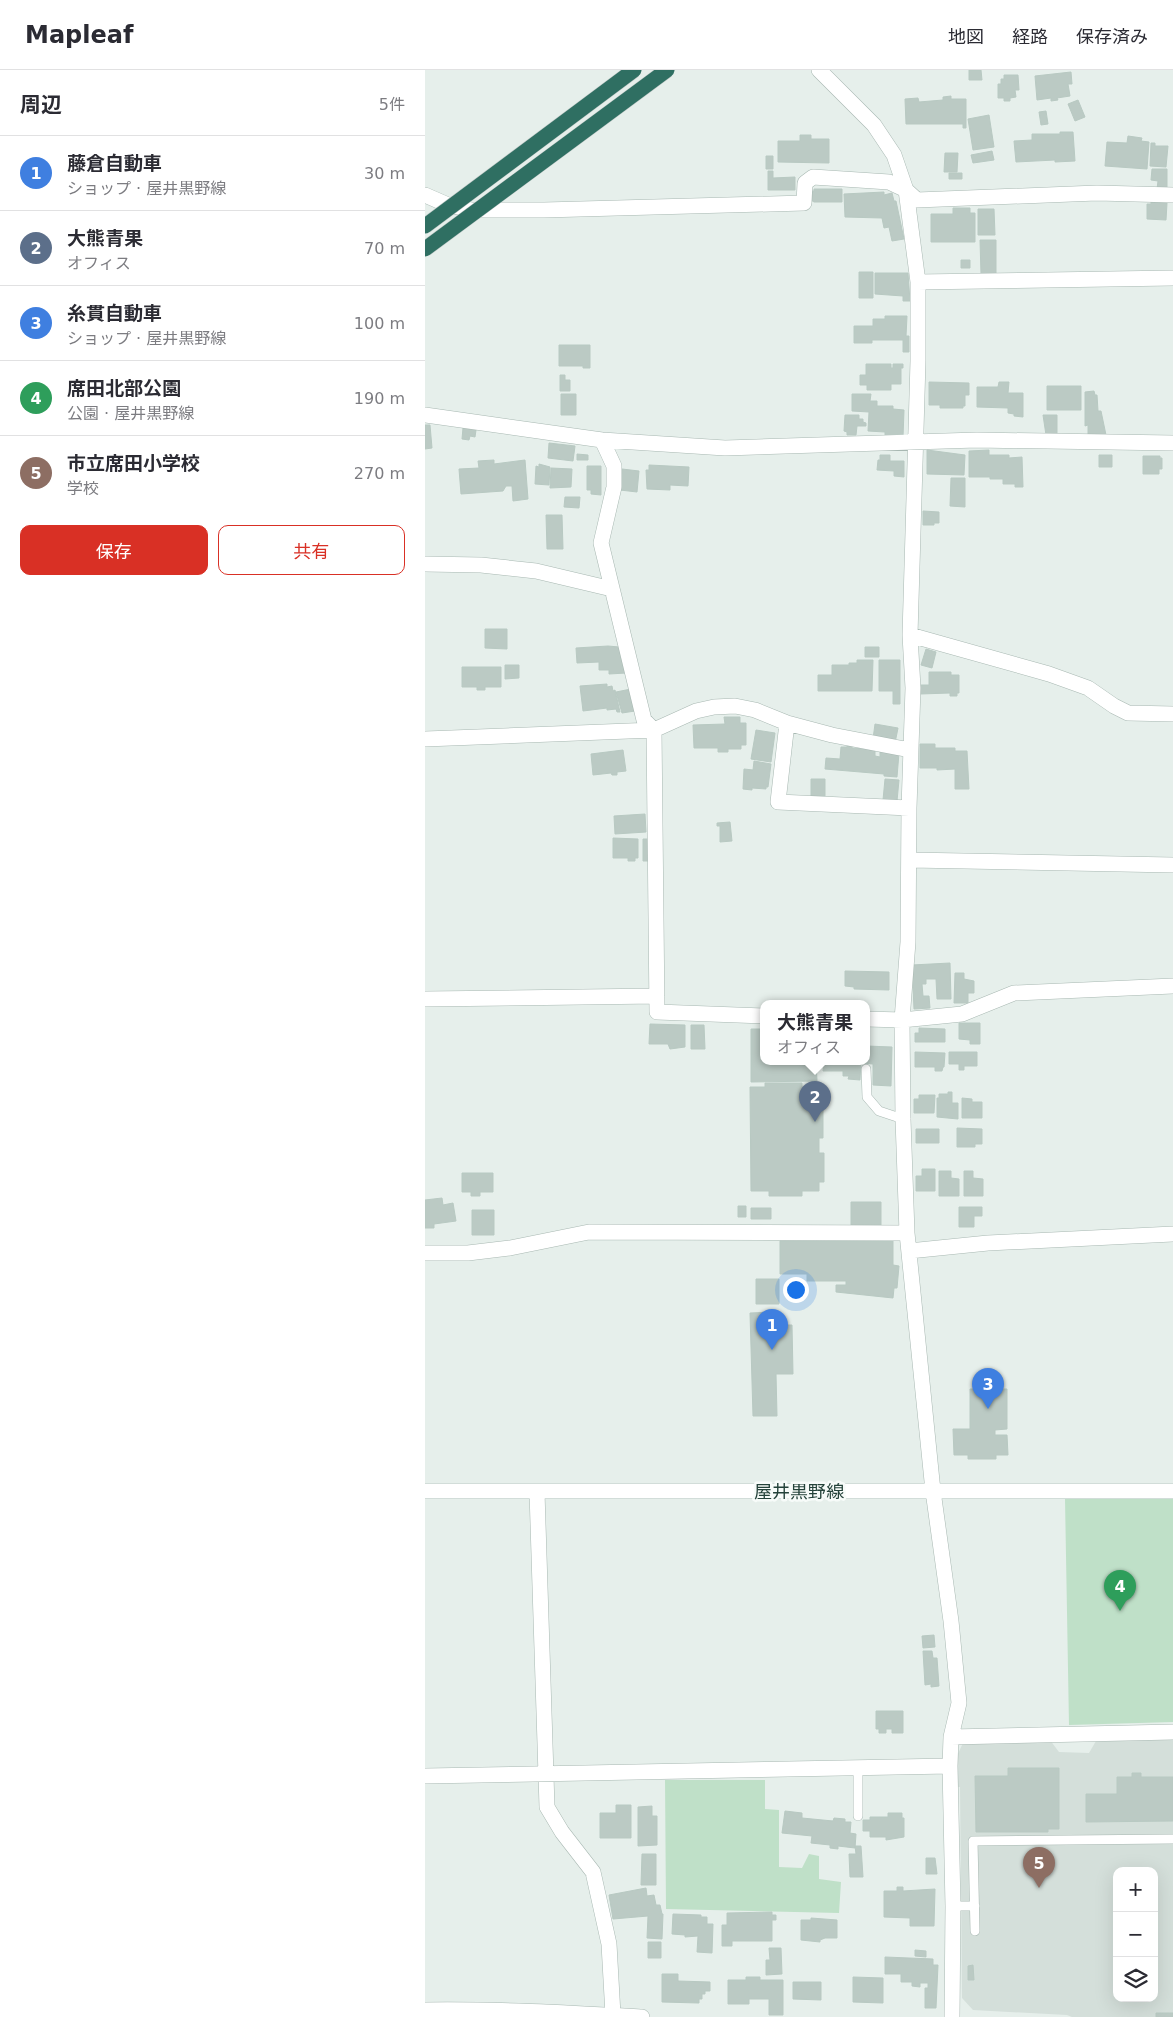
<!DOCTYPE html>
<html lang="ja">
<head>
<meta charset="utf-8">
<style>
  :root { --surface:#fff; --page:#f7f7f7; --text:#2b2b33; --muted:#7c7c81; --line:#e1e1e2; --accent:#d93025 }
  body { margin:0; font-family:"DejaVu Sans","Noto Sans JP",sans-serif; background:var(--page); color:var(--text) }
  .controls { position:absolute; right:15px; bottom:15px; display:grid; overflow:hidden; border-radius:10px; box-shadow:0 5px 20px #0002 }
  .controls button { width:45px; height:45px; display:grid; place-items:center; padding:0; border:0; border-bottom:1px solid var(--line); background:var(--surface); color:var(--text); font:25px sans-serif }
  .you { position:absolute; left:370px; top:1219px; width:18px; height:18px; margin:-12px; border:4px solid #fff; border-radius:50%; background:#1a73e8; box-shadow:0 0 0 8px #1a73e833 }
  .badge { display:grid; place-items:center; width:32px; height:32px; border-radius:50%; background:var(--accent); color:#fff; font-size:16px; font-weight:700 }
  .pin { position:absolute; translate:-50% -41px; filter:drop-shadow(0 1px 2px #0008) }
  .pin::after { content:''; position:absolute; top:26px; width:18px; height:15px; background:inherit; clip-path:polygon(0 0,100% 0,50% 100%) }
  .popup { position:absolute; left:335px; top:930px; width:110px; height:65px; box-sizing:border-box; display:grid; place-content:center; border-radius:10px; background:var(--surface); filter:drop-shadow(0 1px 4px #0005); font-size:16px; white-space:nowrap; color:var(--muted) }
  .popup b { font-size:19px; color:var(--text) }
  .popup::after { content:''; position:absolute; left:50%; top:100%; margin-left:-10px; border:10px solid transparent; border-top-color:var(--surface) }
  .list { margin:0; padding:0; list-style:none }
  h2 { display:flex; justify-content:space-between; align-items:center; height:65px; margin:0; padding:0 20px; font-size:21px }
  h2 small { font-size:16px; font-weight:400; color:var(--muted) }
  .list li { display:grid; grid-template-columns:32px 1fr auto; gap:15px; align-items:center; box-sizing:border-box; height:75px; padding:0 20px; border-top:1px solid var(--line) }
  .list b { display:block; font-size:19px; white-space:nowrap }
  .list p { margin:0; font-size:16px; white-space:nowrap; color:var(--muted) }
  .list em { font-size:16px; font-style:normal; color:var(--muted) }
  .actions { display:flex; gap:10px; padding:15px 20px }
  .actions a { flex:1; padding:11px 0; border:1px solid var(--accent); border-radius:10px; text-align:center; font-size:18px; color:var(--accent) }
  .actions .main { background:var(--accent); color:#fff }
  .icon { flex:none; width:28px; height:28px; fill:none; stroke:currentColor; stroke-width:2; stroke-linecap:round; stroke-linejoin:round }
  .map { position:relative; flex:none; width:748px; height:1947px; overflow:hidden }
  header { display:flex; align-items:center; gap:30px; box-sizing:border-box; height:70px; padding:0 25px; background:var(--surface); border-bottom:1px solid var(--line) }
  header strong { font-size:24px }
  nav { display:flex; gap:28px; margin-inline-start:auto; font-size:18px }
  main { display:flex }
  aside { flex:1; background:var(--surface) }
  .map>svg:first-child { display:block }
</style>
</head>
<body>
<header>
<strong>Mapleaf</strong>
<nav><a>地図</a><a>経路</a><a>保存済み</a></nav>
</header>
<main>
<aside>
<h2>周辺<small>5件</small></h2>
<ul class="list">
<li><span class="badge" style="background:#3f7fe0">1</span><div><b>藤倉自動車</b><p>ショップ · 屋井黒野線</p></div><em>30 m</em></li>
<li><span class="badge" style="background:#5c6f8a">2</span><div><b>大熊青果</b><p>オフィス</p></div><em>70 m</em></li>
<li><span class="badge" style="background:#3f7fe0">3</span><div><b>糸貫自動車</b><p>ショップ · 屋井黒野線</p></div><em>100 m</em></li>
<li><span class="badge" style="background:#2e9e5b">4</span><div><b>席田北部公園</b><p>公園 · 屋井黒野線</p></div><em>190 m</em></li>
<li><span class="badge" style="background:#8d6e63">5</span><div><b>市立席田小学校</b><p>学校</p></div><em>270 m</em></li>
</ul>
<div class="actions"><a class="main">保存</a><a>共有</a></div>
</aside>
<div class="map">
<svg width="748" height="1947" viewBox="0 0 748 1947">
  <rect width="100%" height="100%" fill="#e6efeb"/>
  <path fill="#d4dfda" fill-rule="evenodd" d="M748,1669V1947H647L642,1945L548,1940L537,1928L535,1717H531V1688L538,1673L625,1670L634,1682L664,1683L671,1671ZM692,1801H729V1928H692Z"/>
  <path fill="#bfe0c8" d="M640,1429H748V1652L644,1655Z
    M240,1710H340V1739L354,1740V1797L377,1798L384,1784L394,1786V1809L416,1812L414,1843L241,1839Z"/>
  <path fill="#bbcac4" stroke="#b8c9c2" d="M544,0H556L557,10H544Z
    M646,2L647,14H643L645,26L632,28L633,30L626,31V28L612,30L610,6Z
    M579,5H593L594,20H590L591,27L585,28V31H579V28H573V14H576V9H579Z
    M526,26V29H541V58H538V54H481L480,29L493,28L494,32L518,30V27Z
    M653,30L660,47L650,51L643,34Z
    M621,41L623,54L616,55L614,42Z
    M564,45L569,77L548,80L543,49Z
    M635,62H648L650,91L630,92V90L591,92L589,71L607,70V64H635Z
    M375,65H386V69H404V93L353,92V71H375Z
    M703,66L717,68L716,71L724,72L722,99L680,96L682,72L702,73Z
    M726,73H730V76H743L741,97L725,96Z
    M567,81L569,90L548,93L546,85Z
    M520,83H533L532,102H519Z
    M341,86H348V99H341Z
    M727,99H742V120L732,119L733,111L726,110Z
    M343,101H348V108L370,107V120H343Z
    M524,103H537V109H524Z
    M389,119H417V132H389L386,130V121H389Z
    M459,122V125L467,123L469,131H471L479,169L467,171L464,157L459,158L457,148L420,147L419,124Z
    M726,132L742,133L741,150L722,149V134H726Z
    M528,138H545V143H550V172H506V144H528Z
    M553,139H569L570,165H553Z
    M555,170H571V204H556Z
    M536,190H545V198H536Z
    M434,202H448V228H434Z
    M450,203H483L485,231H478V226L450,224Z
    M460,246H482L481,266H484V282H478V270H447V273H429V256H448V249H460Z
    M134,275H165V298H158V296H134Z
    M441,294H466V298H468V294H478V298H476V314H466V320H442V315H435V305H441Z
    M135,305H140V310H145V321H135Z
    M504,312L544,313V325H540V336H538V338H515V335H504Z
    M574,312H584L583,323H598V347L589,346V344L583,343V338L552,337V317H573Z
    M622,316H656V340H622Z
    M669,321L670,325H672L673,341H676L681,365H663V355L660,356V322Z
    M136,324H151V345H136Z
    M427,324H446L445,331H452V336H468V339L479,340L478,367L460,366V362L443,361L444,342L427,341Z
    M420,345H434V349H438V352L441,353V356H432L431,365H422V362L419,361Z
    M618,345H632V365H621Z
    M0,355H5L7,378L0,379Z
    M38,358L51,360L50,367L45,366L44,370L37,369Z
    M124,373L150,376L148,391L123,388Z
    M502,380L540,385L539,405L502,404Z
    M564,380V385H584V388L597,387L598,417H590V414H578V409H565V407H544V381Z
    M152,384L163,385V390H152Z
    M455,385H465V391H479V407L469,406V401L452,400L453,390H455Z
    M674,385H687V397H674Z
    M718,386H735V388H737V399H734V404H718Z
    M69,390V394L100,390L103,429L88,431L87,416H81L78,421L36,424L34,399L54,398L53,391Z
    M114,394L125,397L124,415L110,414L111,396L114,397Z
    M224,395L264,397L263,416L245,415V420L222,419L221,400H224Z
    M162,396H176V425L166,424V420H162Z
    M126,398L147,399L146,417L125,418Z
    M197,399L214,401L212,422L195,420Z
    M526,408H540V437L525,436Z
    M140,427H155L154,438L139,437Z
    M498,441L514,442V453H509V455H498Z
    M121,445H137L138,479H122Z
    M60,559H82V579L60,578Z
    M183,576L194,577L201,603L184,604V600H174V592L152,593L151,578Z
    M440,577H454V587H440Z
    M501,579L511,582L507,598L496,595Z
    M432,590H448L447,621H393V605H407V595H424V593H432Z
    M454,590H475V634H468V621H454Z
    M80,595H94V608L80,609Z
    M37,597H76V617H60V620H52V617H37Z
    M504,602H526V605H534V623H532V626H525V623L495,624V615H504Z
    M182,614V617L187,616L188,621L190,620L195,642H192L191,639L182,640V638L158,641L155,616Z
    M206,619L210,641L197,643L191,622Z
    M299,647H315V653H321V675H316V679H303V682H293V678H269L268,655L300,654Z
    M450,654L473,658L470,673L448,669Z
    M331,660L350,663L346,692L326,689Z
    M495,674H510V678H530V681H542L544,719H530V699L512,700V698H495Z
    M422,676H427V678L450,680V686L455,687V682L474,683L472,707L459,706V704L400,699L401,688L415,689L416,677H422Z
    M198,680L201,701L192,702V705H187L186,703L168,705L166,684Z
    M329,691L346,694L343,717H341V719L327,718V720L318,719L319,699L328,700Z
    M386,709H400V726H386Z
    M460,709L474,710L472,731L458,730Z
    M220,744L221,762L190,764L189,746Z
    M305,752L307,771L295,772V756H292V753Z
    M188,768L213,769V788H210V791H203V788H188Z
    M218,769H226V791H218Z
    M525,893L526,929H512L511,909H501V914H497L498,926H504L505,938L489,939L487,895Z
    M420,901L464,902V920L429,919V917L420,916Z
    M530,903H539V909L549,911V923H543V933H529Z
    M534,953H555V974H545V970L534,969Z
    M225,954L260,955V977L245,979L243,974H224Z
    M266,955H279L280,979H266Z
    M494,958L520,959V972H490V963H494Z
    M326,959H339V991H391L392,1011L326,1012Z
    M441,976L467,977L466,1016L448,1015V994L436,993L435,1010L423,1009L424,1006H418V1001H398L399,991H441Z
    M490,982L520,983L519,997H518L517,1001H510V997H490Z
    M524,982H552V996H539V1000H534V994H524Z
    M340,1013H377V1017H391V1039H398V1068H394V1083H399V1112H394V1121H377V1126H344V1121H326L325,1017H340Z
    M523,1022H527V1033H533V1049L512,1047V1028H514V1024H523Z
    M494,1025H510L509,1043H489V1029H494Z
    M537,1028L547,1029V1032H557V1048H537Z
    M532,1058L557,1059V1074H550V1077H532Z
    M491,1059H514V1073H491Z
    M497,1099H510V1121H491V1106H497Z
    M514,1101H526V1108L534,1109V1126H514Z
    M539,1101H548V1108L558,1109V1126H539Z
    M37,1103H68V1122H55V1126H46V1122H37Z
    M17,1128L18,1135L28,1133L31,1151L9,1154V1158H0V1130Z
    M426,1132H456V1155H426Z
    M313,1136H321V1147H313Z
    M534,1137H557V1146H549V1157H534Z
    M326,1138H346V1149H326Z
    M47,1140H69V1165H47Z
    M355,1171H468V1195L474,1196L472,1218H469L468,1228L411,1222V1215H421V1211H382V1204H355Z
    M331,1209H354V1234H331Z
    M348,1242V1250H352V1255H367L368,1304H351L352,1346H328L325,1243Z
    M545,1319H582V1359L570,1360V1365H582L583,1385H571V1389H543V1385H529L528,1359H545Z
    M509,1565L510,1577L498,1578L497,1566Z
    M498,1581H507L508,1588H512L514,1616L506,1617V1614L500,1615Z
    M451,1641H478V1663H467V1659H461V1663H454V1659H451Z
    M583,1698H634V1759H623V1762H551L550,1706H583Z
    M707,1703H716V1707H748V1751L661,1752V1724H692V1707H707Z
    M191,1735H206V1768H175V1743H191Z
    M227,1736V1746H232V1775L213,1776V1737Z
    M360,1741L377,1743V1748L408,1751L409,1748L420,1749V1752H426L425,1763L431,1764L430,1778L413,1776V1779L405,1778V1775L386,1773L387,1766L357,1763Z
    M463,1743H477V1748H479V1767L461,1770V1767H445V1761H438V1750H445V1747H463Z
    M430,1776H436L438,1807H425L424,1784H431Z
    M217,1784H231V1815H216Z
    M501,1788H510L512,1804H501Z
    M472,1817H478V1821L510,1819L509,1856H485V1848L459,1847V1821H472Z
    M221,1818L222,1826L229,1825L231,1835H235L237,1844H238L237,1869L222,1868L223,1846L188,1849L184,1825Z
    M347,1842V1845H351V1850H347V1871H307V1876H297V1855H302V1843Z
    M248,1844L276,1845V1847H282V1854H288L287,1883L272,1882L273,1866L260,1867V1865L247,1864Z
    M386,1848L412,1850V1868H400L395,1870V1872L376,1870V1850H386Z
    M223,1872H236V1888H223Z
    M344,1878H356L357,1904L341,1905V1890H345Z
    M490,1880L501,1881V1887L490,1886Z
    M460,1887L508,1889V1895H513L511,1938H500V1918H503V1913H495V1917L487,1916V1912H476V1904H460Z
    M548,1895L549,1910H543V1896Z
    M237,1904H253V1911L285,1912V1921H280V1924H277V1929H274V1933L237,1932Z
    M321,1907H335V1910H358V1945H344V1929H324V1934H303V1910H321Z
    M428,1907L458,1908V1933L428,1932Z
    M368,1912H396V1930L368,1929Z
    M731,1943H748V1947H731Z"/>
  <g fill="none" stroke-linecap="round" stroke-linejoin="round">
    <g stroke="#a8b8b2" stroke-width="10">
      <path id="lane" d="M441,999L442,1027L454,1041L478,1049
        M433,1746V1696
        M528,1836H550
        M550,1861L548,1771L748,1769"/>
    </g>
    <g stroke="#a8b8b2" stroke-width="16">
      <path id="street" d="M394,0L449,55L469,85L481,120L493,212V291L485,565L488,618L484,738L483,872L477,950L478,1049L482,1163L508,1421L526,1551L534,1633L526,1667L525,1696L528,1836L527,1947
        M0,125L23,135L47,140H119L379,133L380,113L388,107L464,112L481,120L492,130L672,123L748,125
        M493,212L748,208
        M0,345L177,370L300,378L552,370L748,373
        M177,370L189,396V417L176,473L219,650L229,660L232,942L339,946
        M0,494L56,495L111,501L187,519
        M485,565L624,604L663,618L689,636L703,643L748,644
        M362,653L407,665L485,680
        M0,669L229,660L271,641L289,637L310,636L330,640L362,653L353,732L484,738
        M485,790L748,795
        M0,929L232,926
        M441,949L477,950L537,944L589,923L748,916
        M484,1181L563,1173L748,1164
        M0,1183H43L85,1178L164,1162L482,1163
        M112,1422L122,1737L137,1762L168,1802L184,1874L188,1945
        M526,1667L748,1662
        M0,1706L525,1696
        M0,1940C73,1939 144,1943 217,1947"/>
    </g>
    <g stroke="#a4bbb3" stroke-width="16">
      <path id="secondary" d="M0,1421H748"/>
    </g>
    <use href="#lane" stroke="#fff" stroke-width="9"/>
    <use href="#street" stroke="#fff" stroke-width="15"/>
    <use href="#secondary" stroke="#fff" stroke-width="15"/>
    <g stroke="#c2cac8" stroke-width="16" stroke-linecap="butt">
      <path id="highway-bridge" d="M0,156L209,0
        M0,179L242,0"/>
    </g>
    <use href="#highway-bridge" stroke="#2f6f62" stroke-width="15"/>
  </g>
  <g text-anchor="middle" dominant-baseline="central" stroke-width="5" stroke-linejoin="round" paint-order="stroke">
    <g font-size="18" fill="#24423a" stroke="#f7fbf9">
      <text x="374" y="1421">屋井黒野線</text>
    </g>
  </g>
</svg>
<div class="controls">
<button>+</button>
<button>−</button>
<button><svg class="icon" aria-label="layers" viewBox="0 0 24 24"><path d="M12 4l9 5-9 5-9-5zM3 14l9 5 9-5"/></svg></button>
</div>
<div class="you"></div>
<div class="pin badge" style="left:347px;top:1280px;background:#3f7fe0">1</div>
<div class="pin badge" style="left:390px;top:1052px;background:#5c6f8a">2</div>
<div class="popup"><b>大熊青果</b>オフィス</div>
<div class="pin badge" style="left:563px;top:1339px;background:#3f7fe0">3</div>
<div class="pin badge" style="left:695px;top:1541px;background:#2e9e5b">4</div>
<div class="pin badge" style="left:614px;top:1818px;background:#8d6e63">5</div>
</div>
</main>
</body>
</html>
